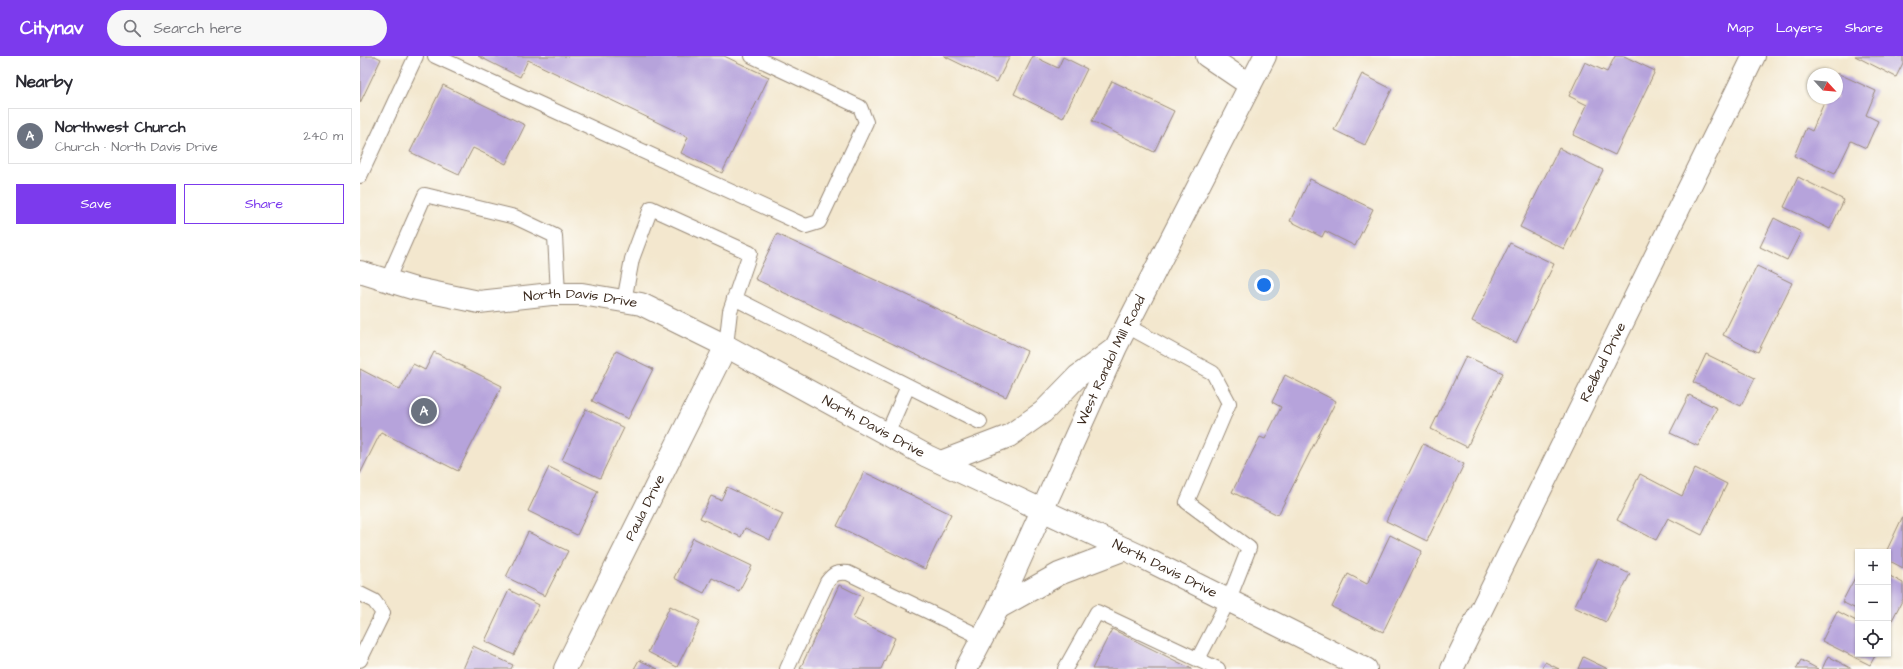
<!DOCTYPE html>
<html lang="en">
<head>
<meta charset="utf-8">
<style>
  :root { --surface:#fff; --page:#f7f7f7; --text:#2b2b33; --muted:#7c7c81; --line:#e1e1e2; --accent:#7c3aed }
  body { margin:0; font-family:"Architects Daughter",sans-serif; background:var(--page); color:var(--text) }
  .controls { position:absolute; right:12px; bottom:12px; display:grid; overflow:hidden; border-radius:0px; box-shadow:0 1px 3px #0004 }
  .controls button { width:36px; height:36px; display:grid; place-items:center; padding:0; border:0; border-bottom:1px solid var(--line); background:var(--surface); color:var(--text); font:20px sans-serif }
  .compass { position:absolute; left:1447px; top:12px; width:36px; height:36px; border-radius:50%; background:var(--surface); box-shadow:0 1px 3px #0004; rotate:116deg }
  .you { position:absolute; left:904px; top:229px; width:14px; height:14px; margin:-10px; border:3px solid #fff; border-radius:50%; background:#1a73e8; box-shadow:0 0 0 6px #1a73e833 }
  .badge { display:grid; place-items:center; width:26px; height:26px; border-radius:50%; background:var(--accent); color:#fff; font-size:13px; font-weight:700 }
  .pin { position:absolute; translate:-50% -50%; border:2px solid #fff; box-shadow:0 1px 4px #0006 }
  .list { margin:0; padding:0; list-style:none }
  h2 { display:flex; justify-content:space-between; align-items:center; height:52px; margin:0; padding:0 16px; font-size:17px }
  h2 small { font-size:13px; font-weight:400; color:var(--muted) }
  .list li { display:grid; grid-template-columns:26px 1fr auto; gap:12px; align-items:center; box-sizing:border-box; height:56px; margin:0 8px 8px; padding:0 8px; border:1px solid var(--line); border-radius:0px }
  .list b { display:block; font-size:15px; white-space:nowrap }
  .list p { margin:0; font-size:13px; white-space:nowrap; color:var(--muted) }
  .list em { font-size:13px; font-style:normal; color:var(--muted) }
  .actions { display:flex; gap:8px; padding:12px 16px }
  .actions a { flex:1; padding:9px 0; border:1px solid var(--accent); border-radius:0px; text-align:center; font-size:14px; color:var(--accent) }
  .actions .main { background:var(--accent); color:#fff }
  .icon { flex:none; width:22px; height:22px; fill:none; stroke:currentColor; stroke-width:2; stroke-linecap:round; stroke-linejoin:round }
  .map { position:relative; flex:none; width:1543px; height:613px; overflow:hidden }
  header { display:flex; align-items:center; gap:24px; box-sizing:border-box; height:56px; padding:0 20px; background:var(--accent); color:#fff }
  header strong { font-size:19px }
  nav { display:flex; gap:22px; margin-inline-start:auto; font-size:14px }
  .search { width:280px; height:36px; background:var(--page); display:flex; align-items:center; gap:10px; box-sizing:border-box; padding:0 14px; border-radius:22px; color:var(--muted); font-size:15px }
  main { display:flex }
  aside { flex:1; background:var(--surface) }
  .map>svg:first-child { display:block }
</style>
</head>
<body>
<header>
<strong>Citynav</strong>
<div class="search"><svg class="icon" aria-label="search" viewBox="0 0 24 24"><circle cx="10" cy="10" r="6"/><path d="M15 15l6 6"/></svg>Search here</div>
<nav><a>Map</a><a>Layers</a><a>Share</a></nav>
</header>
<main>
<aside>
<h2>Nearby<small></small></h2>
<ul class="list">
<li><span class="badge" style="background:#6b7280">A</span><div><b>Northwest Church</b><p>Church · North Davis Drive</p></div><em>240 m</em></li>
</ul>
<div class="actions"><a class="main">Save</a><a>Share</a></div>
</aside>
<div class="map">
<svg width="1543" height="613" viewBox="0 0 1543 613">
  <rect width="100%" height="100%" fill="#fdfcf7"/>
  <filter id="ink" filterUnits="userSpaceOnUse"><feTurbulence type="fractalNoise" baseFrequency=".025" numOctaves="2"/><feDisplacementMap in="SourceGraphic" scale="8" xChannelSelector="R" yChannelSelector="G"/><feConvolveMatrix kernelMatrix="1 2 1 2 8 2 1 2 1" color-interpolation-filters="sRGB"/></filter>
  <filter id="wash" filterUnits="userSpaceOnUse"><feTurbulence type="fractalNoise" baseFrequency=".012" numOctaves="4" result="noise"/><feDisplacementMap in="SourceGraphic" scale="16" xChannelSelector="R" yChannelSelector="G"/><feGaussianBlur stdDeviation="0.9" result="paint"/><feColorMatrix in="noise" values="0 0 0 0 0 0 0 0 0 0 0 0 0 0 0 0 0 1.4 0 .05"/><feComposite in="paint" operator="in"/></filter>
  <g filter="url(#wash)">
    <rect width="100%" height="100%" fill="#f3e7ce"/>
    <g id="blocks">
      <path fill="#b6a3db" d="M0,0H15L21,3L0,47Z
        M118,0H364L409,21L362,117L321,97L328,81L168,4L160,21Z
        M584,0H650L637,26Z
        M673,0L698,12L703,1L727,13L703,62L654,38Z
        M1255,0H1264L1295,15L1255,99L1213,79L1227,49L1209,40L1225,6L1247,16Z
        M1495,0H1543V7L1536,21Z
        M1477,17L1516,35L1506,59L1518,65L1506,92L1491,85L1475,118L1434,100L1446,72L1452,75L1466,42H1477Z
        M1002,18L1032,33L1005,89L974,74Z
        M752,25L814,55L794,96L732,65Z
        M83,29L165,69L146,108L113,92L99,119L50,96Z
        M1199,92L1243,114L1204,193L1160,171Z
        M1438,121L1484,144L1470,173L1424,151Z
        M950,123L1013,153L995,190L965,175L962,181L930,165Z
        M1414,162L1441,176L1427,204L1400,191Z
        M417,178L667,295L646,341L395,223Z
        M1150,187L1194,208L1156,287L1112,265Z
        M1397,210L1432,227L1398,296L1363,279Z
        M256,295L293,313L268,363L232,345Z
        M74,296L142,330L98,415L21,376L0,418V313L40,334L53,308L65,314Z
        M1346,298L1395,322L1381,350L1333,326Z
        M1106,300L1143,317L1107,391L1071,373Z
        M925,319L976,345L918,459L872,436L900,381L905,383L921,351L912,346Z
        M1329,339L1357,352L1338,390L1310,377Z
        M226,353L264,372L240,422L202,404Z
        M1063,388L1104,408L1067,485L1026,465Z
        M189,411L238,435L217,479L168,455Z
        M1335,412L1367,428L1342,479L1308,462L1296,484L1257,464L1280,418L1322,440Z
        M504,416L591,458L565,513L477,470Z
        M367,431L423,458L410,484L385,472L381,481L340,462L351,440L361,444Z
        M1543,460V512L1528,504V496H1526Z
        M168,476L208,495L185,540L146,521Z
        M1030,479L1062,495L1023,576L972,551L988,518L1007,528Z
        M333,482L392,510L379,535L352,522L344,537L314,522Z
        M1238,503L1270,518L1246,566L1214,551Z
        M1498,516V554L1482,546Z
        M1528,519L1543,527V543L1529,570Z
        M479,529L503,541L493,562L535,582L521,613H440Z
        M149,534L179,549L154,599L125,585Z
        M310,550L340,565L317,611L288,596Z
        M1477,555L1498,566V598H1516L1510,609L1462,585Z
        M752,573L832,613H732Z
        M113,590L153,609L151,613H103Z
        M1468,600L1492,613H1462Z
        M1223,601L1248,613H1218Z
        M279,604L298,613H274Z
        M1441,604L1458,613H1436Z
        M1185,606L1199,613H1181Z"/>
    </g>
  </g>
  <g filter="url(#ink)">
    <use href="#blocks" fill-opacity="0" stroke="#978876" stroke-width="1"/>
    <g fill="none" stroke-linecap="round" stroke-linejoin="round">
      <g stroke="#978876" stroke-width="16">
        <path id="service" d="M75,0L446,170L459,166L506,66L500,51L392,0
          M0,120L56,0
          M27,225L65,139L155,161L195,180L198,238
          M374,242L620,366
          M264,245L272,203L291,152L390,197L370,255L366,290
          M767,270L853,317L869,347L827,446L889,492L869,543L838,603
          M527,378L548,330
          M0,538L14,545L23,557L0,604
          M427,613L467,526C474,517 477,516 488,517L623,582
          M705,613L737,556L858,613"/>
      </g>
      <g stroke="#978876" stroke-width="24">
        <g id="minor">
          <path d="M847,0L890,29"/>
          <path id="s1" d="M205,613L366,290"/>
          <path id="s2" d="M1092,613L1394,0"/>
        </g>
      </g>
      <g stroke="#978876" stroke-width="24">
        <g id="tertiary">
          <path id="s3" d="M0,216L52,232L119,246L191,238H222L281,248L366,290L567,400L780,500L1006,613"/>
        </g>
      </g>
      <g stroke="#978876" stroke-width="24">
        <g id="secondary">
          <path d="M581,406L649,380L683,356L718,320L754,293"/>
          <path d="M638,552L699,518L765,493"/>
          <path id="s4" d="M606,613L638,552L756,291L905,0"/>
        </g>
      </g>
      <use href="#service" stroke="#fff" stroke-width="14"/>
      <use href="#minor" stroke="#fff" stroke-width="22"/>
      <use href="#tertiary" stroke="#fff" stroke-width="22"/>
      <use href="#secondary" stroke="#fff" stroke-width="22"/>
    </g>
  </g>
  <g text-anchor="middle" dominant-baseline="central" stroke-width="3" stroke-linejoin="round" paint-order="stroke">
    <g font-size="14" fill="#3b2a1e" stroke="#fdfcf7">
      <text stroke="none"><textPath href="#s3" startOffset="225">North Davis Drive</textPath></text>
      <text stroke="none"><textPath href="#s4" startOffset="341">West Randol Mill Road</textPath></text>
      <text stroke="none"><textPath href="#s2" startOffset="342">Redbud Drive</textPath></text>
      <text stroke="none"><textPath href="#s3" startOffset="549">North Davis Drive</textPath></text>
      <text stroke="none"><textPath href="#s1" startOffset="180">Paula Drive</textPath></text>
      <text stroke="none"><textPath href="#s3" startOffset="873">North Davis Drive</textPath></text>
    </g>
  </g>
</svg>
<div class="controls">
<button>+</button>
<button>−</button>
<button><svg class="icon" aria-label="locate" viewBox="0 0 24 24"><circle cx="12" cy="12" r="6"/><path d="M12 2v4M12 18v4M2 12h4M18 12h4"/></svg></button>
</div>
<svg class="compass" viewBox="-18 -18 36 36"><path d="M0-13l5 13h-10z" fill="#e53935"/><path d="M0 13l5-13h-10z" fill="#7c7c81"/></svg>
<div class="you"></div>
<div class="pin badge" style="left:64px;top:355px;background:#6b7280">A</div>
</div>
</main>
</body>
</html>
